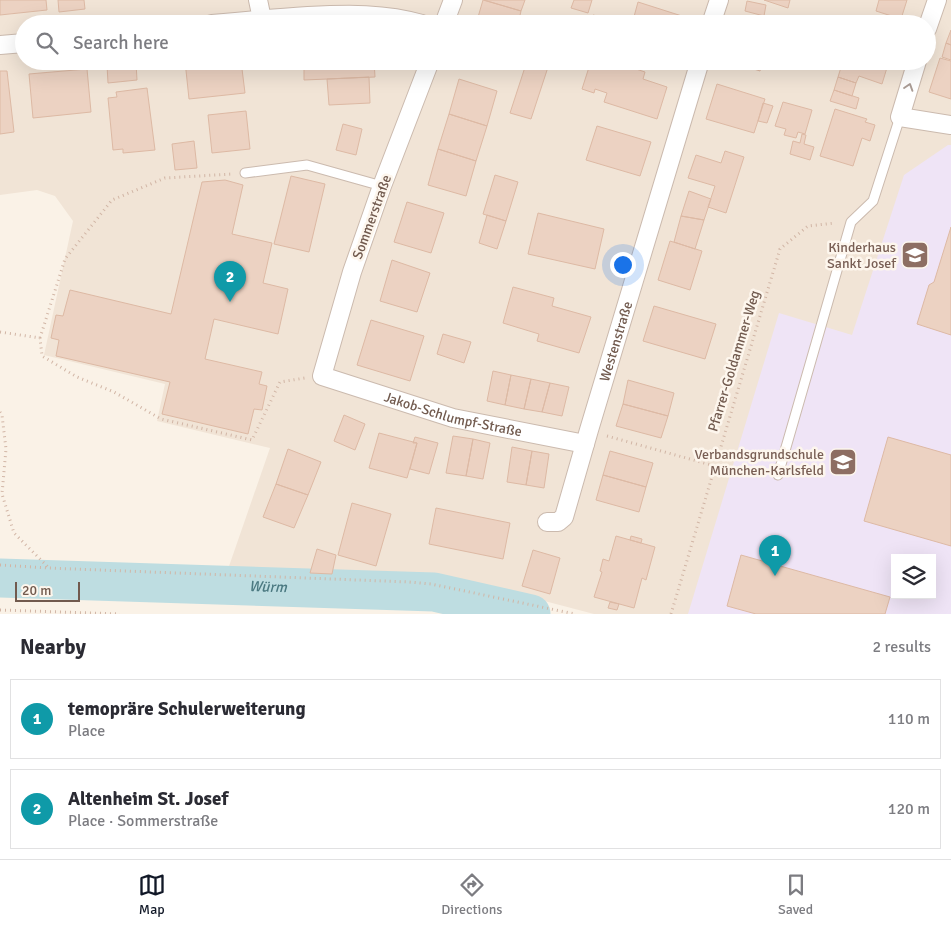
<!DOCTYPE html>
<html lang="en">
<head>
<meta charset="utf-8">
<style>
  :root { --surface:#fff; --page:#f2f2f3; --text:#2b2b33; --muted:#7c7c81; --line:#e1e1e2; --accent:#111827 }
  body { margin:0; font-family:Signika,sans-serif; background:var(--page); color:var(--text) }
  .controls { position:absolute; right:15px; bottom:15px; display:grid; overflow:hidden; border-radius:0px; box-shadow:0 5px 20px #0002 }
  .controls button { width:45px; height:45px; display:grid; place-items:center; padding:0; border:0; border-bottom:1px solid var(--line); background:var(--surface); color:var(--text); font:25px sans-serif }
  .scale { position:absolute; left:15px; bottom:12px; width:65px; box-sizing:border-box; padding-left:5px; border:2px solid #715a4e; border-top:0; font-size:14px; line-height:18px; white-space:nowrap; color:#715a4e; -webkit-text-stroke:4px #fdf6ed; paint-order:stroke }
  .you { position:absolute; left:622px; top:264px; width:18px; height:18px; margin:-12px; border:4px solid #fff; border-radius:50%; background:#1a73e8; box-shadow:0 0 0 8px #1a73e833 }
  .badge { display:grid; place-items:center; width:32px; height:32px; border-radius:50%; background:var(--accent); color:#fff; font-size:16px; font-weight:700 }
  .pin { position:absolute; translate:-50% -41px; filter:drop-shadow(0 1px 2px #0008) }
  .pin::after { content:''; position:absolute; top:26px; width:18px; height:15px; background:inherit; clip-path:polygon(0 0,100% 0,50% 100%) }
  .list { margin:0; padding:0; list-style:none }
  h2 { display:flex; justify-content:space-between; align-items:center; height:65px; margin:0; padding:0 20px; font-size:21px }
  h2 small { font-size:16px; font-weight:400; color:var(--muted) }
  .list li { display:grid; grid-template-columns:32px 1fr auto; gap:15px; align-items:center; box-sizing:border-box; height:80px; margin:0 10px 10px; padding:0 10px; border:1px solid var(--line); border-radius:0px }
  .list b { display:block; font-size:19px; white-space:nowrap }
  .list p { margin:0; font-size:16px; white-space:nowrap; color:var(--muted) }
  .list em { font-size:16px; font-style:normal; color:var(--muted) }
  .icon { flex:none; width:28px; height:28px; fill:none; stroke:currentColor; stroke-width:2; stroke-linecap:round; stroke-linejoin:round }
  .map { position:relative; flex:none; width:951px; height:614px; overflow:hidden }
  .search { position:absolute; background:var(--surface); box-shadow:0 5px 20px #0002; left:15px; right:15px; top:15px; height:55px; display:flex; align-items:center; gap:12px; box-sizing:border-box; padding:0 18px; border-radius:28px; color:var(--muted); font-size:19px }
  .sheet { height:245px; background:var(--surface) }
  nav { display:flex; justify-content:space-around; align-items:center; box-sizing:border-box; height:70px; border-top:1px solid var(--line); background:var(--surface); font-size:14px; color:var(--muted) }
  nav a { display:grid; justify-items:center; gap:2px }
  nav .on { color:var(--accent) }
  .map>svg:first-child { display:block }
</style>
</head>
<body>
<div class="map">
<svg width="951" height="614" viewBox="0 0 951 614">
  <rect width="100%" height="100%" fill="#faf2e7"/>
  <path fill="#f1e4d6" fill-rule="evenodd" d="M0,0H951V614H594L514,593L429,578H390L227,572L270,448L157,421L165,384L44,355L73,221L55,196L37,190L0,195ZM24,24H927V61H24ZM895,558H932V595H895Z"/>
  <path fill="#efe4f6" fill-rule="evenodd" d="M948,145H951V614H688L779,313L852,335L904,175ZM895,558H932V595H895Z"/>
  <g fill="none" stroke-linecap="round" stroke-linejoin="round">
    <path stroke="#bedde1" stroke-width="39" id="s1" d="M0,578L434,592L531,614"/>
  </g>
  <path fill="#ecd2c2" stroke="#ddb9a4" d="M0,0H46L47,10L0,15Z
    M58,0H84L85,9L59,12Z
    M483,0L521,11L518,24H476Z
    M484,0H525L521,11Z
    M574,0H592L588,13L571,8Z
    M764,0H790L788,8Z
    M879,0H907L901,19L876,11Z
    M747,1L766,5L764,16L745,11Z
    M638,2L685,17L683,24H632Z
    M593,15L609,19L608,24H590Z
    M951,30V45L946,43Z
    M946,43L951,45V60L942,57Z
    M940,58L951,61V99L929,92Z
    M185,61H241L245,93L189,99Z
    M304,61H374L375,77L304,80Z
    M527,61H550L531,119L510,113Z
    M591,61H612L645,72L643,79L667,87L657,119L604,102L607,93L595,89L594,93L582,89Z
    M729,61H763L760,71Z
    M843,61H889L882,84L859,76L856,83L838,77Z
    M136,63L137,80L108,83L107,65Z
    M87,69L91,112L33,118L29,74Z
    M0,71H7L14,132L0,134Z
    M369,77L370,103L329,105L327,79Z
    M838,77L856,83L852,96L834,90Z
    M459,79L497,91L487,126L449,114Z
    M717,84L765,99L754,133L706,119Z
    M147,88L155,150L123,153V149L113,150L108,98L117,97L116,92Z
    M834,90L859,98L856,109L830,101Z
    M783,102L812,110L805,134L798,132L796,138L784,135L786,129L775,126Z
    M763,103L773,106L767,123L758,121Z
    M835,109L867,119L865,122L875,125L870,141L862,138L853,166L820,156Z
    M246,111L250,149L212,153L208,115Z
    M449,114L487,126L476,161L438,149Z
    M343,124L362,129L356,155L336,150Z
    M597,126L651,142L640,176L586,160Z
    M802,134L806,135L804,144L814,147L810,160L790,154L793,141L800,143Z
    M194,141L197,168L175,170L172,144Z
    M438,149L476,161L466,196L428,185Z
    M725,151L744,157L726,213L708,207L715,186L688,178L696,155L721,163Z
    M495,175L518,182L506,221L483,214Z
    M291,176L325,184L309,252L274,244Z
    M225,180L243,185L232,234L272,243L263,283L288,289L278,334L214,319L205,359L262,372L259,384L267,386L262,410L254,409L248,434L162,414L170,382L56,356L59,340L51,338L56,315L63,316L70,290L171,314L202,182Z
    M689,191L711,199L704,220L681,216Z
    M407,202L444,213L431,253L394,242Z
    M538,213L604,229L595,269L528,254Z
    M487,215L506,221L497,249L479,243Z
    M681,216L704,220L695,249L674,242Z
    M951,227V335L917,324L929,285L934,282Z
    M670,241L702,251L690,290L658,280Z
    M392,260L430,273L417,312L380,301Z
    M513,287L554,298L552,306L591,317L579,353L537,341L539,334L503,323Z
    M654,306L716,324L705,359L643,341Z
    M371,320L424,336L410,381L357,365Z
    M443,334L471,342L464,363L437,354Z
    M493,371L511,375L505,405L487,401Z
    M511,375L531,379L524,409L505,405Z
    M531,379L550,383L542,412L524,409Z
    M628,380L674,393L668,416L623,404Z
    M550,383L569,387L562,416L542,412Z
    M623,404L668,416L661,438L616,426Z
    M344,415L365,424L355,450L334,441Z
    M379,433L417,443L407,478L369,468Z
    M453,436L473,439L466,476L446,473Z
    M415,437L438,443L429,474L410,469L417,443H413Z
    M888,437L951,455V546L864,521Z
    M473,439L490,443L483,479L466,476Z
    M512,447L532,451L526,485L507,482Z
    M288,449L321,462L308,495L276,484Z
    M532,451L549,454L544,488L526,485Z
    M610,451L653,463L646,487L603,475Z
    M603,475L646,487L639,512L596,500Z
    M276,484L308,495L294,528L263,517Z
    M352,503L391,514L376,566L338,555Z
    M436,508L510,523L503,559L429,544Z
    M616,536L655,547L646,580L642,578L634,608L594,597L602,572L600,571L603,559L609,561Z
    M631,536L642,539L641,543L630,540Z
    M317,549L336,555L332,574L310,573Z
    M533,550L560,558L550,594L522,586Z
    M741,555L890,597L885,614H756L727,606Z
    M610,602L619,604L617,610L608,608Z"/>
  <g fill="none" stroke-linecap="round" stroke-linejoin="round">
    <g stroke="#cbbaae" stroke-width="11">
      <path id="lane" d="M245,173L307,165L382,186
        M778,475L851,222L873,201L900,117"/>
    </g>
    <g stroke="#cbbaae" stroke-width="20">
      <g id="street">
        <path d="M258,0L262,19"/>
        <path d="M212,24C244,21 276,18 308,16C347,14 385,13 422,24"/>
        <path d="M444,24L453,0"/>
        <path d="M711,24L719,0"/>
        <path d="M927,29L937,0"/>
        <path d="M0,45L24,43"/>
        <path id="s2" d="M430,61L382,186L352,272L322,376L453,418L585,444"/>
        <path d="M917,61L900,117L951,125"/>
        <path id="s3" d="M547,522H558L564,517L589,430L700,61"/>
      </g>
    </g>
    <path stroke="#d1b5a5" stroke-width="3" stroke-dasharray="1 4" stroke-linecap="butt" d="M0,332L40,338L42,356L77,377L114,392L161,419L252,440L280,382L305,378
      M40,338L65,259L112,200L165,178L232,174
      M0,412L2,415L6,449L2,494L14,533L48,567
      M607,436L715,466
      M0,565L48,568L409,582L431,584L575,614
      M0,610L120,614
      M671,614L780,249L808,226L835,223"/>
    <use href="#lane" stroke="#fff" stroke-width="9"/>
    <use href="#street" stroke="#fff" stroke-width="18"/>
  </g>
  <defs><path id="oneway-chevron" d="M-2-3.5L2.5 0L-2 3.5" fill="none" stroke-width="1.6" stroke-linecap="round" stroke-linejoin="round" transform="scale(1.25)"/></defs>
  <use stroke="#aa9c95" href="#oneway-chevron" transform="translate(909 87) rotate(-72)"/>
  <defs>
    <g id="school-square" transform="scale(1.4375)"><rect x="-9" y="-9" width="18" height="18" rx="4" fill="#8d6e63" stroke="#fdf6ed"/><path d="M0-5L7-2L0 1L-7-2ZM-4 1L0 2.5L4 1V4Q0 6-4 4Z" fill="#fff"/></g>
  </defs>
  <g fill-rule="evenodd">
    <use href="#school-square" x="915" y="255"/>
    <use href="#school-square" x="843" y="462"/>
  </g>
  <g text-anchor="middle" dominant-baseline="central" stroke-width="5" stroke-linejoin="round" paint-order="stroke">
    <g font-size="14" fill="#715a4e" stroke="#fdf6ed">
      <text transform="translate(372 217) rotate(-70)">Sommerstraße</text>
      <text stroke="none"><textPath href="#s3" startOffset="202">Westenstraße</textPath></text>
      <text transform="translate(734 361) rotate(-73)">Pfarrer-Goldammer-Weg</text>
      <text stroke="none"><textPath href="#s2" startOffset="470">Jakob-Schlumpf-Straße</textPath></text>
    </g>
    <g font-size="14" fill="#785e54" stroke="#fdf6ed" text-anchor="end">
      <text x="896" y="247">Kinderhaus<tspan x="896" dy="16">Sankt Josef</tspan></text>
      <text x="824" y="454">Verbandsgrundschule<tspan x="824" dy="16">München-Karlsfeld</tspan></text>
    </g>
    <g font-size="15" font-style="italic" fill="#4b7981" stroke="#fdf6ed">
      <text stroke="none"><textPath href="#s1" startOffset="268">Würm</textPath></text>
    </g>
  </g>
</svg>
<div class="controls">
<button><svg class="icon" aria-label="layers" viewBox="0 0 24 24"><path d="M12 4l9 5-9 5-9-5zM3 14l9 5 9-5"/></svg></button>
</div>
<div class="scale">20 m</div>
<div class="you"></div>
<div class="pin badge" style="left:775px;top:576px;background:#0f9aa8">1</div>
<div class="pin badge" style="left:230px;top:302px;background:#0f9aa8">2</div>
<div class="search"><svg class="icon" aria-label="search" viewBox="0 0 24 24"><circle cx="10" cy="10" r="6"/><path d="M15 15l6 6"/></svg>Search here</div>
</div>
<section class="sheet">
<h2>Nearby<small>2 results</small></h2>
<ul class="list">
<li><span class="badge" style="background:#0f9aa8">1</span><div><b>temopräre Schulerweiterung</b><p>Place</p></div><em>110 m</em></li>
<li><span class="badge" style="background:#0f9aa8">2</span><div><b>Altenheim St. Josef</b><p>Place · Sommerstraße</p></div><em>120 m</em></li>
</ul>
</section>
<nav>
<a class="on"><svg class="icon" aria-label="map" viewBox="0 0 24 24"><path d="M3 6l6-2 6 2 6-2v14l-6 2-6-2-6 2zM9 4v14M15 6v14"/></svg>Map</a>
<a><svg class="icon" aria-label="directions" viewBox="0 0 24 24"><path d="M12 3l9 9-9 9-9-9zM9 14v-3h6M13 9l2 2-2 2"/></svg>Directions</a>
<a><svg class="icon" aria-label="saved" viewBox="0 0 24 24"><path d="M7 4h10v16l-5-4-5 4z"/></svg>Saved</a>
</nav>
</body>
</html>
